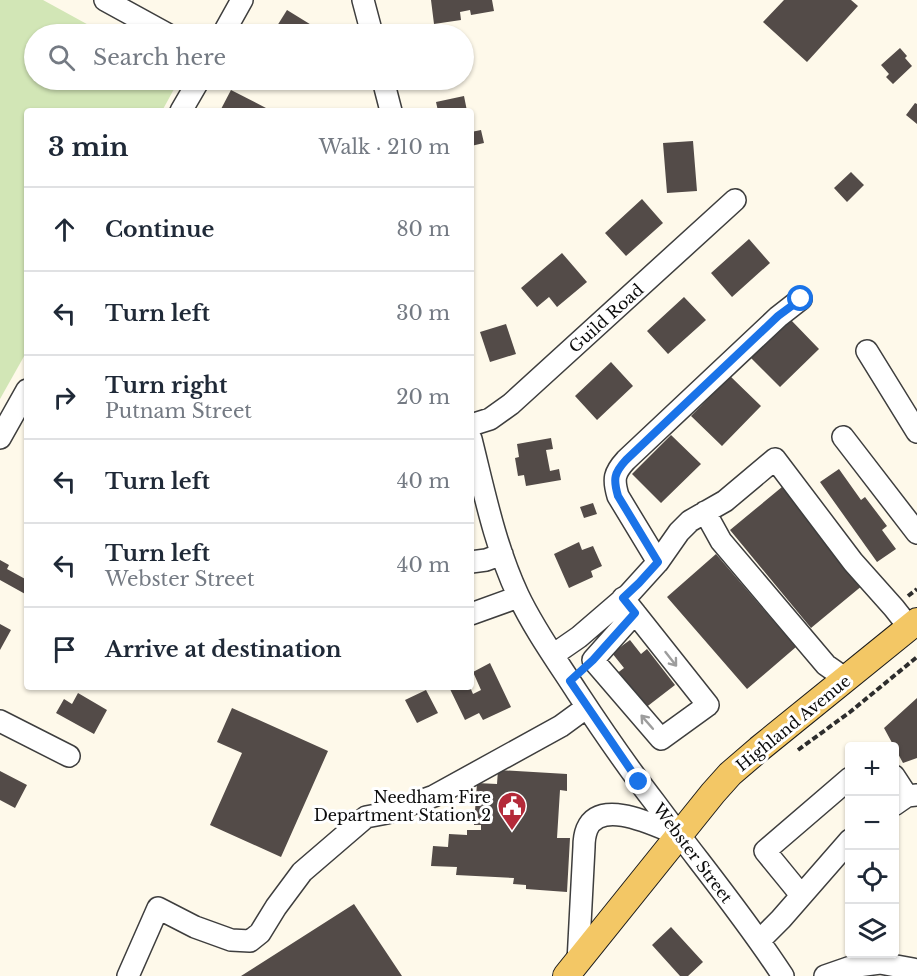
<!DOCTYPE html>
<html lang="en">
<head>
<meta charset="utf-8">
<style>
  :root { --surface:#fff; --page:#f6f6f7; --text:#1f2937; --muted:#747a83; --line:#e0e1e3 }
  body { margin:0; font-family:"Libre Baskerville",serif; background:var(--page); color:var(--text) }
  .controls { position:absolute; right:18px; bottom:18px; display:grid; overflow:hidden; border-radius:6px; box-shadow:0 2px 4px #0004 }
  .controls button { width:54px; height:54px; display:grid; place-items:center; padding:0; border:0; border-bottom:2px solid var(--line); background:var(--surface); color:var(--text); font:30px sans-serif }
  .stop { position:absolute; width:18px; height:18px; margin:-14px; border:4px solid #1a73e8; border-radius:50%; background:#fff }
  .stop.end { background:#1a73e8; border-color:#fff; box-shadow:0 2px 6px #0008 }
  .list { margin:0; padding:0; list-style:none }
  h2 { display:flex; justify-content:space-between; align-items:center; height:78px; margin:0; padding:0 24px; font-size:26px }
  h2 small { font-size:20px; font-weight:400; color:var(--muted) }
  .list li { display:grid; grid-template-columns:39px 1fr auto; gap:18px; align-items:center; box-sizing:border-box; height:84px; padding:0 24px; border-top:2px solid var(--line) }
  .list b { display:block; font-size:22px; white-space:nowrap }
  .list p { margin:0; font-size:20px; white-space:nowrap; color:var(--muted) }
  .list em { font-size:20px; font-style:normal; color:var(--muted) }
  .icon { flex:none; width:33px; height:33px; fill:none; stroke:currentColor; stroke-width:2; stroke-linecap:round; stroke-linejoin:round }
  .map { position:relative; flex:none; width:917px; height:976px; overflow:hidden }
  .search { position:absolute; background:var(--surface); box-shadow:0 2px 4px #0004; left:24px; top:24px; width:450px; height:66px; display:flex; align-items:center; gap:15px; box-sizing:border-box; padding:0 21px; border-radius:33px; color:var(--muted); font-size:22px }
  .panel { position:absolute; background:var(--surface); box-shadow:0 2px 4px #0004; left:24px; top:108px; width:450px; height:582px; border-radius:6px }
  .map>svg:first-child { display:block }
</style>
</head>
<body>
<div class="map">
<svg width="917" height="976" viewBox="0 0 917 976">
  <rect width="100%" height="100%" fill="#fef9ea"/>
  <path fill="#d2e6b6" d="M0,0H43L105,34H34V80H179L162,111H27V351L0,399Z"/>
  <path fill="#534b48" d="M431,0H492L494,11L471,15L470,10L460,12L461,20L434,24Z
    M784,0H851L858,6L807,62L763,22Z
    M287,10L313,26L309,34H272Z
    M900,48L907,56L905,58L912,66L893,84L886,77L889,74L881,65Z
    M231,90L266,108L265,111H220Z
    M464,96L467,111H438L436,102Z
    M915,103L917,104V124L906,115Z
    M481,130L484,143L471,146V132Z
    M693,141L697,191L667,193L663,143Z
    M851,172L864,185L847,202L834,188Z
    M642,199L663,223L626,256L605,233Z
    M749,239L770,263L732,297L711,273Z
    M562,253L587,282L557,307L549,297L537,307L521,288Z
    M684,297L706,320L668,354L647,331Z
    M790,319L819,349L780,387L750,357Z
    M506,324L516,354L490,362L480,332Z
    M611,362L633,386L597,420L575,396Z
    M730,376L761,406L722,446L691,416Z
    M671,435L701,464L661,503L632,474Z
    M551,438L553,449L546,450L550,471L559,469L561,480L526,486L524,475L518,476L515,458L519,457L517,444Z
    M839,469L861,500L865,497L887,526L882,530L896,549L877,562L820,482Z
    M782,487L863,585L811,628L730,530Z
    M593,503L597,514L584,518L580,507Z
    M579,542L582,550L593,546L602,566L591,571L593,577L569,588L554,554Z
    M716,554L796,647L747,689L667,597Z
    M0,560L9,565L7,569L27,580V595L0,580Z
    M0,624L11,630L0,650Z
    M630,640L641,654L647,649L675,685L640,712L612,677L624,668L612,653Z
    M490,663L511,707L483,720L479,713L465,720L449,687H470L473,694L481,690L473,672Z
    M426,690L438,713L417,723L405,700Z
    M78,693L107,710L94,734L56,713L64,699L72,704Z
    M917,698V758L903,763L884,728Z
    M232,708L328,751L281,857L210,825L242,753L217,742Z
    M498,770L567,774V791L560,790L557,838H570L567,892L526,889V885L513,884L514,878L456,875L457,867L431,866L433,846L448,847L449,834L467,835V830H481V825H474L477,783L497,784Z
    M0,771L27,785L15,808L0,800Z
    M354,904L402,976H241Z
    M671,927L703,962L688,976H680L652,945Z"/>
  <g fill="none" stroke-linecap="round" stroke-linejoin="round">
    <g stroke="#3e3e3e" stroke-width="24">
      <path id="minor" d="M105,0L167,34
        M363,0L372,34
        M223,34L242,0
        M383,80L391,111
        M181,111L199,80
        M801,299L778,317L626,460C614,473 613,479 618,496L658,562L679,532L690,521L725,501L775,459L853,562L894,608L909,627
        M867,351L917,432
        M471,425L490,419L511,404L735,200
        M843,437L917,533
        M0,438L27,390
        M471,439C484,491 495,546 518,595C534,629 557,661 577,692C602,730 628,768 656,804C698,861 744,916 783,976
        M705,512L721,541L826,665L846,679
        M471,562L486,560L502,554
        M623,598L635,613L708,705L661,739L593,660L635,613
        M471,614L518,597
        M553,655L579,637L629,594L658,562
        M0,721L69,756
        M894,776L907,796
        M894,805L907,796L917,795
        M801,895L765,851L850,778
        M759,941L781,919L850,840
        M578,962L584,847C584,841 585,834 587,829C601,797 658,827 679,835
        M128,976L158,908L195,927L231,940L250,941L260,933L276,907L302,872L366,817L387,813L434,796L561,726L587,707
        M825,976L851,967L880,963L913,969L917,971"/>
    </g>
    <g stroke="#1c1c1c" stroke-width="28">
      <path id="major" d="M566,976L713,793L730,774L759,749L917,621"/>
    </g>
    <path stroke="#2d2d2d" stroke-width="4" stroke-dasharray="6 3" stroke-linecap="butt" d="M908,596L917,589
      M798,750L850,712L917,657"/>
    <use href="#minor" stroke="#fff" stroke-width="21"/>
    <use href="#major" stroke="#f3c765" stroke-width="26"/>
  </g>
  <defs><path id="oneway-shaft" d="M-6 0H5M1.5-3L5.5 0L1.5 3" fill="none" stroke-width="1.6" stroke-linecap="round" stroke-linejoin="round" transform="scale(1.5)"/></defs>
  <g stroke="#9d9d9d">
    <use href="#oneway-shaft" transform="translate(671 659) rotate(52)"/>
    <use href="#oneway-shaft" transform="translate(647 722) rotate(-131)"/>
  </g>
  <g fill="none" stroke-linecap="round" stroke-linejoin="round">
    <path stroke="#1a73e8" stroke-width="8" d="M639,782L570,681L593,660L635,613L623,598L639,583L658,562L618,496C613,479 614,473 626,460L778,316L801,299"/>
  </g>
  <defs>
    <g id="civic-pin" transform="scale(1.5)"><path d="M0 17L-7.5 6A9.5 9.5 0 1 1 7.5 6Z" fill="#b42a39" stroke="#fff"/><path d="M-.6-6.5H3V-4.5H.6V-3L4-1V1h2V6H-6V1h2V-1L-.6-3ZM-1.2 2.5V6h2.4V2.5Z" fill="#fff"/></g>
  </defs>
  <g fill-rule="evenodd">
    <use href="#civic-pin" x="512" y="806"/>
  </g>
  <g text-anchor="middle" dominant-baseline="central" stroke-width="6" stroke-linejoin="round" paint-order="stroke">
    <g font-size="16" fill="#0b0b0b" stroke="#fff">
      <text transform="translate(606 318) rotate(-42)">Guild Road</text>
      <text transform="translate(793 723) rotate(-39)">Highland Avenue</text>
      <text transform="translate(693 853) rotate(53)">Webster Street</text>
    </g>
    <g font-size="16" fill="#0b0b0b" stroke="#fff" text-anchor="end">
      <text x="491" y="797">Needham Fire<tspan x="491" dy="18">Department Station 2</tspan></text>
    </g>
  </g>
</svg>
<div class="controls">
<button>+</button>
<button>−</button>
<button><svg class="icon" aria-label="locate" viewBox="0 0 24 24"><circle cx="12" cy="12" r="6"/><path d="M12 2v4M12 18v4M2 12h4M18 12h4"/></svg></button>
<button><svg class="icon" aria-label="layers" viewBox="0 0 24 24"><path d="M12 4l9 5-9 5-9-5zM3 14l9 5 9-5"/></svg></button>
</div>
<div class="stop" style="left:801px;top:299px"></div>
<div class="stop end" style="left:639px;top:782px"></div>
<div class="search"><svg class="icon" aria-label="search" viewBox="0 0 24 24"><circle cx="10" cy="10" r="6"/><path d="M15 15l6 6"/></svg>Search here</div>
<section class="panel">
<h2>3 min<small>Walk · 210 m</small></h2>
<ul class="list">
<li><svg class="icon" aria-label="ahead" viewBox="0 0 24 24"><path d="M12 20V5M6 11l6-6 6 6"/></svg><div><b>Continue</b></div><em>80 m</em></li>
<li><svg class="icon" aria-label="left" viewBox="0 0 24 24"><path d="M17 20v-9H6M10 6l-5 5 5 5"/></svg><div><b>Turn left</b></div><em>30 m</em></li>
<li><svg class="icon" aria-label="right" viewBox="0 0 24 24"><path d="M7 20v-9h11M14 6l5 5-5 5"/></svg><div><b>Turn right</b><p>Putnam Street</p></div><em>20 m</em></li>
<li><svg class="icon" aria-label="left" viewBox="0 0 24 24"><path d="M17 20v-9H6M10 6l-5 5 5 5"/></svg><div><b>Turn left</b></div><em>40 m</em></li>
<li><svg class="icon" aria-label="left" viewBox="0 0 24 24"><path d="M17 20v-9H6M10 6l-5 5 5 5"/></svg><div><b>Turn left</b><p>Webster Street</p></div><em>40 m</em></li>
<li><svg class="icon" aria-label="arrive" viewBox="0 0 24 24"><path d="M6 21V4h12l-3 4 3 4H6"/></svg><div><b>Arrive at destination</b></div></li>
</ul>
</section>
</div>
</body>
</html>
